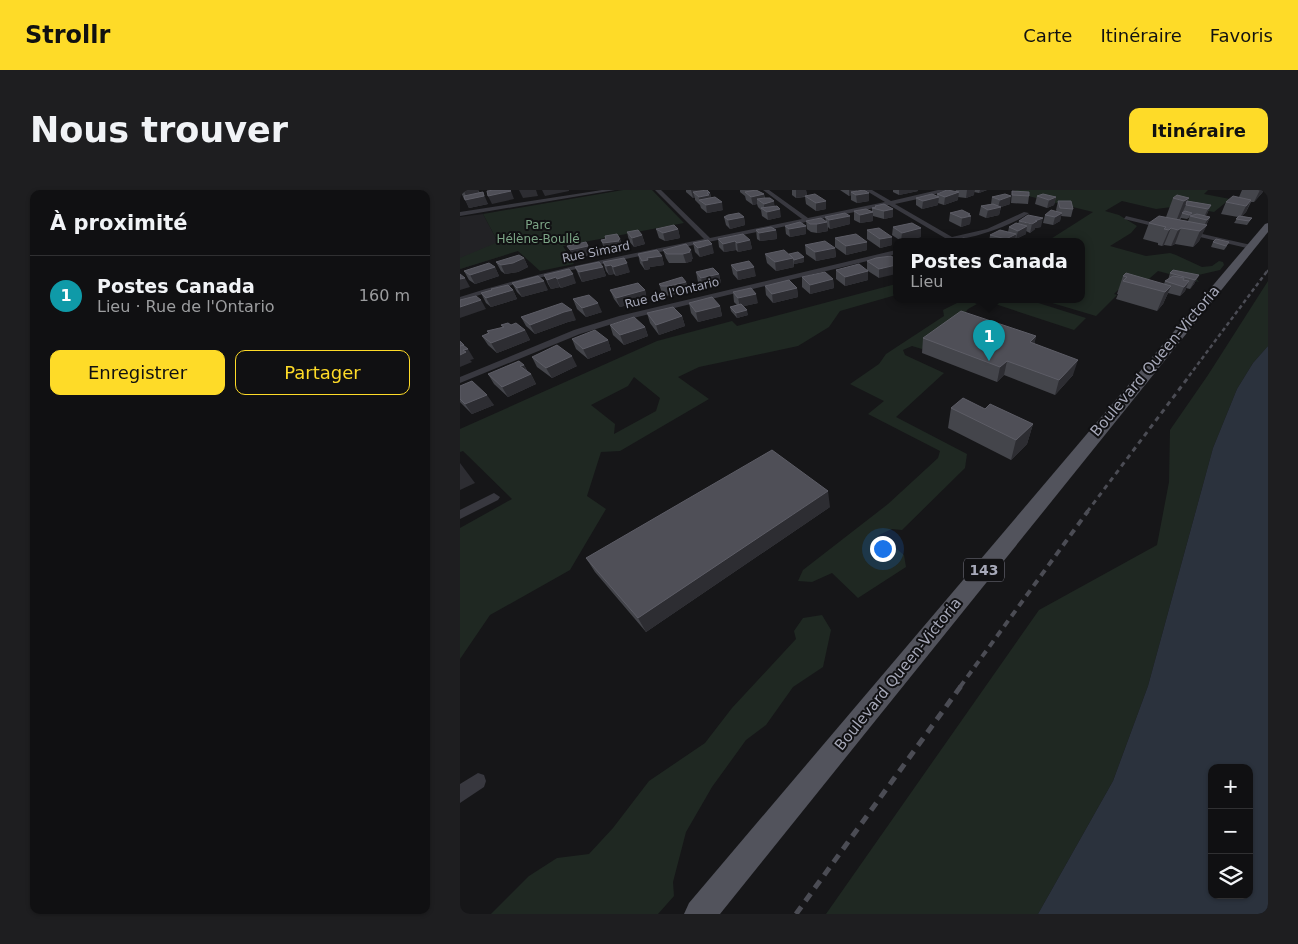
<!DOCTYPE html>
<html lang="fr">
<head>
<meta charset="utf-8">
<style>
  :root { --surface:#101012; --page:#1e1e20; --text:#f1f3f6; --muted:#9c9d9f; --line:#303032; --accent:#fedb28 }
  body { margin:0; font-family:"DejaVu Sans",sans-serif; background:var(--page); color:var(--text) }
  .controls { position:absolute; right:15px; bottom:15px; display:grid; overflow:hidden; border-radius:10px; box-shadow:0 1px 4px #0004 }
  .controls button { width:45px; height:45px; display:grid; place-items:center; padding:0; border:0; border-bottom:1px solid var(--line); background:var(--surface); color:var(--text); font:25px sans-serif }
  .you { position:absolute; left:422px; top:358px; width:18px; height:18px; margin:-12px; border:4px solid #fff; border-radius:50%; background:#1a73e8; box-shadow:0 0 0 8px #1a73e833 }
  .badge { display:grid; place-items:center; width:32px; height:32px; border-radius:50%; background:var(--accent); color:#fff; font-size:16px; font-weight:700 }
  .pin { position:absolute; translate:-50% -41px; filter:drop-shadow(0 1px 2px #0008) }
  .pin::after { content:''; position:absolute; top:26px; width:18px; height:15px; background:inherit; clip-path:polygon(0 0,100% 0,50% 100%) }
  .popup { position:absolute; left:433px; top:48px; width:192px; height:65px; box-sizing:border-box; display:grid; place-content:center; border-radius:10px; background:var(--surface); filter:drop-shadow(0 1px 4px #0005); font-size:16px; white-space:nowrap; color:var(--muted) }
  .popup b { font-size:19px; color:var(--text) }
  .popup::after { content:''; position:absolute; left:50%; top:100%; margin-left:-10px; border:10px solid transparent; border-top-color:var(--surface) }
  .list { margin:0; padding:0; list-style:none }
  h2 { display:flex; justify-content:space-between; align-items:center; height:65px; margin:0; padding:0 20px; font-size:21px }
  h2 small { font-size:16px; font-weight:400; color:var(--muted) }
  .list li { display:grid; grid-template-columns:32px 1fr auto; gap:15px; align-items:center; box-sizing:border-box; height:80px; padding:0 20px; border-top:1px solid var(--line) }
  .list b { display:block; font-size:19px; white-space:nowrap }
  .list p { margin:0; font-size:16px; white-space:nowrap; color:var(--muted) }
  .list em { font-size:16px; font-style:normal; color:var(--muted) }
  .actions { display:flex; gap:10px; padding:15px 20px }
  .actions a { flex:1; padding:11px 0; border:1px solid var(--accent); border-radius:10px; text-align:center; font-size:18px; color:var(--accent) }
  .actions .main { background:var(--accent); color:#111 }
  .icon { flex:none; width:28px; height:28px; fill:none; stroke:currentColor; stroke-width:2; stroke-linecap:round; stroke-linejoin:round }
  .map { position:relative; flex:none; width:808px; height:724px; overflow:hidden; border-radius:10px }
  header { display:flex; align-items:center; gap:30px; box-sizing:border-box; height:70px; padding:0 25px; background:var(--accent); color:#111 }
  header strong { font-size:24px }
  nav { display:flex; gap:28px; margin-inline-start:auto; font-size:18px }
  .intro { display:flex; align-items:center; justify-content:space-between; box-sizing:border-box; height:120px; padding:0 30px }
  h1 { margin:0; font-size:35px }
  .button { padding:12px 22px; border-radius:10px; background:var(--accent); color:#111; font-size:18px; font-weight:700 }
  main { display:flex; gap:30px; padding:0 30px }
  aside { flex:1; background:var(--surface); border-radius:10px; box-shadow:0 1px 4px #0004 }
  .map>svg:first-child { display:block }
</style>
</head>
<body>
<header>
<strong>Strollr</strong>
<nav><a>Carte</a><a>Itinéraire</a><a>Favoris</a></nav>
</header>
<div class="intro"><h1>Nous trouver</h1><a class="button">Itinéraire</a></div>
<main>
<aside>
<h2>À proximité<small></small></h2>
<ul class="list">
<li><span class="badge" style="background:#0f9aa8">1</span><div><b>Postes Canada</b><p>Lieu · Rue de l'Ontario</p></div><em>160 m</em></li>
</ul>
<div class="actions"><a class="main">Enregistrer</a><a>Partager</a></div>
</aside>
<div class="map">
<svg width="808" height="724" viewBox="0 0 808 724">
  <rect width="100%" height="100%" fill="#161618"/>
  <path fill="#222225" d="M23,24L45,65L0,79V27Z"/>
  <path fill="#1f2822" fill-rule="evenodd" d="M163,0H192L224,33L103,56L114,74L80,81L58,61L0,79V68L38,52L23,24Z
    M557,0H748L744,4L770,9L754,22L720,16L696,19L662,11L645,21L659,25L677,36L671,43L650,56L686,66L710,63L716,65L742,77L752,76L759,71L763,72L764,75L760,80L734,86L739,92L698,81L672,104L658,100L654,104L657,105L636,126L582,110H622V52H586L633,22L552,2Z
    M808,91V156L793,173L777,199L753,258L688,496L653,591L578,724H366L579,420L697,355L709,292L710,240L748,185Z
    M436,94V105L380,121L369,137L338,156L239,177L218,187L249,209L160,261L141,262L127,306L146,319L110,380L30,425L0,469V338L52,309L3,261L0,262V239L197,151L272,131L277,136ZM174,187L200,208L196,221L154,244L155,234L131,215L168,196Z
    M523,110H569L626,128L614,140Z
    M512,112L517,114L508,119L496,133L462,159L452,156L443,160L445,165L484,183L436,227L507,264L505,278L442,340L432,339L419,345L411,361L422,363L433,356L444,365L446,377L398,408L372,383L352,392L338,391L343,380L428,314L478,268L480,261L408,224L424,211L390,194L419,174L426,164L484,126L483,120L497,113Z
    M362,425L371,440L363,477L333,497L306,535L286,550L252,597L226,642L213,692L214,706L198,724H31L69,686L97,668L129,664L153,638L189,591L245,553L272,518L336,449L334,441L343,428Z"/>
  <path fill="#2b323d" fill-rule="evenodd" d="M808,156V724H578L653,591L688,496L753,258L777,199L793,173ZM752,578H789V705H752Z"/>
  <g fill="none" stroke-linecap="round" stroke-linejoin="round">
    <path fill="#38383f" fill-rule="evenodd" d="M142,0H155L0,26V22Z
      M195,0H201L250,48L342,29L303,0H309L348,28L425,12L405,0H412L431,11L478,0H487L467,7L435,14L492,47L527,39L564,22L569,23C547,39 502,52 475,52L485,48L429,15L102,82L55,94L0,111V107C80,81 162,66 244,49Z
      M666,26L707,36L708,37L705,39L664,29Z
      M725,40L791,55L794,57L791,59L723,43Z
      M436,60V64L165,130L120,144L0,193V187L114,140L159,126Z
      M34,303L40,307L38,310L0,329V320Z
      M18,583L24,585L26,591L24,597L0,613V594Z"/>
    <path fill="#52535c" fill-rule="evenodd" d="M808,33V42L260,724H224L229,713L805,34Z"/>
    <path stroke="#4b4c54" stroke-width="2" stroke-dasharray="3 2.5" stroke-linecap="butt" d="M807,82L808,80"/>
    <path stroke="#4b4c54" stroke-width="2.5" stroke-dasharray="4 3" stroke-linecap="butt" d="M729,186L808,80"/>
    <path stroke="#4b4c54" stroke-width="3" stroke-dasharray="5 4.5" stroke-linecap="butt" d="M627,322L730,185"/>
    <path stroke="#4b4c54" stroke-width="4" stroke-dasharray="7 5.5" stroke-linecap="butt" d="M500,497L628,321"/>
    <path stroke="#4b4c54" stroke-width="5" stroke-dasharray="9 7" stroke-linecap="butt" d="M336,724L501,496"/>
  </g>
  <path fill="#44454b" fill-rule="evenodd" d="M0,0H18L28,14L9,18L5,9H4Z
    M226,0H242V1L250,3L251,8L263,20L247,23L241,18L240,15L235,10V8H233L226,2Z
    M280,0H295L304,4L305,8L315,16L321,27L308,30L302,26L301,20L298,17L297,14L293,15L286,10L285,6L280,2Z
    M332,0H346L347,6L366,11V19L356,21L346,14L345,7L336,8L332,5Z
    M380,0H397V1L409,11L397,13L391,10V5L389,6Z
    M433,0H458V1L439,5L433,2Z
    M496,0H527L519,3L514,2V5L506,8L498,7V10L484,15L478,13V15L462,19L456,15V8L477,6V4L495,2Z
    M782,0H804L802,3L794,12H791L786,22L782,26L792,28L787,35L774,33L778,27L761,24L766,12L779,7Z
    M552,1L569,6L568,14L551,13Z
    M577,6L596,7L594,15L587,18L575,14Z
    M532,7L550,14L541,17L539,25L526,28L519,25L521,16L531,14Z
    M713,8H729L727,11L751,15L747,24L745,26L750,27L739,51L733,57L715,54L711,56L704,55L702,56L698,55V53L683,49L689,33L706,27ZM731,25H733L730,26L728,31L720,30L721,28L727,29L730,27Z
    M598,11L613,19L611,27L601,26L600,31L593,35L583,33L585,25L597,22L596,20Z
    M415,16L433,19V27L424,29L413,26V31L400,33L394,30V21L412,22V18H415Z
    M490,23L510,24V26H511L510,34L501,37L489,31Z
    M264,27H284L285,35L270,39L266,35Z
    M365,27L390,34L370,39L368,37V41L357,43L351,42L347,39L346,31H366Z
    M559,31L581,37L575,38V39L570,43L566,41V44L556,49H555V52H529L530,45L548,42L549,37L558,34Z
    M325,36H346V44L330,47L326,44Z
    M433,37L461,38V47L441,51L432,45Z
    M196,39H218L220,48L205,51L199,48Z
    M296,40H316L317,49L300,51L297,49Z
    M407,40L432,55L420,58L407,49Z
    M167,42L182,45L185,54L174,57L169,51Z
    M145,46L160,49L163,58H161L162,60L146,62L144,58L141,50L145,49Z
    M375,48L407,52V60L386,65L375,57Z
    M258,49L290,50L292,59L278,62L276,60L264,62L259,57Z
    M756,49L767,56L764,60L751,57L753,52Z
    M233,53L254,63L240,67L235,62Z
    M226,54L233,69H232V71L226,73H209L206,68L203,60Z
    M345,55L375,58L376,67L356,71L346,64Z
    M178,64L202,66L204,75L190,77V79L185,80L180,73Z
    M305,64L344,67V72L334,74V77L316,81L307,73Z
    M431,66L419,88L408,81V90L385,96L376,89V80H407V71Z
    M64,68L68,77L58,82L45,84L41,81L36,72Z
    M143,72L170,82L156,86L154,84L149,85L146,81Z
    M271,75L296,86L278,90L273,84Z
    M35,77L39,86L15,94L9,90L4,81Z
    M115,77H143L146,86L122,92L119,86Z
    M236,82L259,84L261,93L243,98L238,92Z
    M710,83L739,85L734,94L730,99L726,98L725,101L720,106L708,103L703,114L697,121L656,109L658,104H657L663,86L704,94L705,91L708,90Z
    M84,85L116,93L101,98L100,97L91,99L88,94Z
    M342,87L373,89L374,98L350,104L342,97Z
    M226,92L229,101L211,105L204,106L202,103L199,94Z
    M52,93L88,100L62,107L57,102Z
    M305,96L337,98L338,107L313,113L306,105Z
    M31,99L53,100L57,109L31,117L26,113L21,103L31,100Z
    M150,100H185L187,110L160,117L154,109Z
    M273,102L298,113L284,116L288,125L277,128L271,121L270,117L277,115L274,112Z
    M113,109L142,122L126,127L117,119Z
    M229,113L260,116L262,126L238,132L231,123Z
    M187,123L222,126L225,136L199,145L190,133Z
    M61,127L116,130L108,132L75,144L66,136Z
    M41,135H51L65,140L70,150L37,163L28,155L22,146L28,143L27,141L43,138Z
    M150,135L185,137L188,146L164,155L153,145Z
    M576,146L574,154L613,185L595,205L544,185L537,192L462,163L463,148Z
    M112,149L148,150L151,160L128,169L116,159Z
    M72,167L117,176L92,188L77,177Z
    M64,175L68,182L71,184L76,194L48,207L34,194L28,184Z
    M0,196L34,215L12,224L0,212Z
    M491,218L525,219L573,234L567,254L551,270L488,238Z
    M370,317L186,442L135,382L126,368Z"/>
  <path fill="#2d2d32" d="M9,0H18L20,7L7,9L4,1Z
    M59,0H76L78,6L63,8Z
    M82,0H109V1L85,6Z
    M231,0H242L243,6L233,2L235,8H233Z
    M336,0H346L347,6L336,8Z
    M389,0H397V4L391,2V5L389,6Z
    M439,0H458V1L439,5Z
    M507,0H515L514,5L506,8Z
    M520,0H527L519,3Z
    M800,0H804L802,3L794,12Z
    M51,1L54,9L32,14L28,6Z
    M23,2L28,14L9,18L5,10Z
    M499,2L498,10L484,15L485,7Z
    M247,3H250L252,10H239V7Z
    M409,3V11L397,13L396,5Z
    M304,4L305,12L297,9V14L293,15L291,7Z
    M551,6L550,14L541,17L539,25L526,28L528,20L538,17L540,10Z
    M479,7L478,15L462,19L463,11Z
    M596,7L594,15L587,18L589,10Z
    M729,8L719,30L715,34L724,11Z
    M791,10L786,22L780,28L786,16Z
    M314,11L315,19L304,20V14Z
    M366,11V19L356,21V13Z
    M262,12L263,20L247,23L246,15Z
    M751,15L747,24L744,27L748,19Z
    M320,19L321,27L308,30L307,22Z
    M433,19V27L424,29V21Z
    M413,22V31L400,33V25Z
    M602,23L600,31L593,35L595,27Z
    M510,24V26H511L510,34L501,37L502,28Z
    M390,26V34L370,39L369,30Z
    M284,27L285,35L270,39L268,30Z
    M750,27L746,35L743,38L747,30Z
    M583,28L581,37L575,38V39L570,43L572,34L575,31Z
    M367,32L368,41L357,43V34Z
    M747,35L739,51L733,57L740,41Z
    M346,36V44L330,47L329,39Z
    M567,36L566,44L556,49L558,41Z
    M461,38V47L441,51L442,43Z
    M711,38L704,55L702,56L709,40Z
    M721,38L715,54L711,56L718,40Z
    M218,39L220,48L205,51L203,43Z
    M316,40L317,49L300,51L299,43Z
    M556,44L555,52H545L546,49Z
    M182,45L185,54L174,57L172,48Z
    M432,47V55L420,58V49Z
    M160,49L163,58H161L162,60L146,62L143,53Z
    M290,50L292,59L278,62L277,53Z
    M275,51L276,60L264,62L263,54Z
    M407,52V60L386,65V56Z
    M252,54L254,63L240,67L238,58Z
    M128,56L132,65L113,69L110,60Z
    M375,58L376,67L356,71L355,62Z
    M231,60L233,69H232V71L226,73L223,64Z
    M202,66L204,75L190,77V79L185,80L182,71L187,68Z
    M344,67V72L334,74V70Z
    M64,68L68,77L58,82L45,84L41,75Z
    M333,68L334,77L316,81L315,72Z
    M167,73L170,82L156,86L153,77Z
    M151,75L154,84L149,85L146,76Z
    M436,75V84L419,88V79Z
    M35,77L39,86L15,94L10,85Z
    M143,77L146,86L122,92L119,82Z
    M294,77L296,86L278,90L277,81Z
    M408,81V90L385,96V87Z
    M113,84L116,93L101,98L97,89Z
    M259,84L261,93L243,98L241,88Z
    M739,85L734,94L730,99L735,90Z
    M96,87L100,97L91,99L87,90Z
    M5,88L10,97L0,100V89Z
    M373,89L374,98L350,104V95Z
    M84,91L88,100L62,107L57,98Z
    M729,91L725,101L720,106L724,97Z
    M226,92L229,101L211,105L209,96Z
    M711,96L703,114L697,121L705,102Z
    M337,98L338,107L313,113L312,104Z
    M53,100L57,109L31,117L26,108Z
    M185,100L187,110L160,117L156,108Z
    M296,104L298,113L280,117L278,108Z
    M21,110L26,119L0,128V117Z
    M138,113L142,122L126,127L122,118Z
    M260,116L262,126L238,132L236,122Z
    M112,120L116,130L108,132L75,144L70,135L104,122Z
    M287,120L288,125L277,128L276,123Z
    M222,126L225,136L199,145L196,135Z
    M185,137L188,146L164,155L160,145Z
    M65,140L70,150L37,163L31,153Z
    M576,146L573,161L570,152Z
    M148,150L151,160L128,169L123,159Z
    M4,155L7,159H8L14,169L10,170L12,172L0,177V165L3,161Z
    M112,166L117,176L92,188L86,178Z
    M618,170L613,185L595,205L599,190Z
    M547,171L544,185L537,192L540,177Z
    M64,175L69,185L60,176Z
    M71,184L76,194L48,207L42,197Z
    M27,205L34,215L12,224L5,214Z
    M573,234L567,254L551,270L556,250Z
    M0,273L15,293L0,300Z
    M368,301L370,317L186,442L178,428Z"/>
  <path fill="#4f4f57" stroke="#5d5d66" d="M34,0H49L51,1L28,6L27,1Z
    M247,0L250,3H247L249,5L239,7L233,2Z
    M296,0L304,4L291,7L285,2Z
    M404,0L409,3L396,5L391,2Z
    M487,0L499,2L485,7L477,4Z
    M552,1L569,2V6L552,5Z
    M23,2L24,6L5,10L4,6Z
    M355,4L366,11L356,13L345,6Z
    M472,4L479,7L463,11L456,8Z
    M545,4L551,6L540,10L532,7Z
    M583,4L596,7L589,10L577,6Z
    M717,5L729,8L724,11L713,8Z
    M773,6L791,10L786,16L766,12Z
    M255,7L262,12L246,15L239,10Z
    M305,8H310L314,11L304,14L297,9Z
    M598,11H611L613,19L600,18Z
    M727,11L751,15L748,19L726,15Z
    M424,14L433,19L424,21L412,18L416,17L415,16Z
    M533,14L541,17L528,20L521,16Z
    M317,16L320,19L307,22L301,18Z
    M406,19L413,22L400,25L394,21Z
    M502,20L510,24L508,25L511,26L502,28L490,23Z
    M591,20L602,23L595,27L585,25Z
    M725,21L732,23L729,25L722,23Z
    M279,23L284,27L268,30L264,27L268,25Z
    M385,23L390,26L369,30L365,27Z
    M737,24L750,27L747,30L730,26Z
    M568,25L583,28L575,31H577L572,34L559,31Z
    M699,26L747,35L740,41L721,38L718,40L711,38L709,40L704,39L706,37L689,33Z
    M779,26L792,28L789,31L776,29Z
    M361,28L367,32L357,34H350L346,31Z
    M340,32L346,36L329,39L325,36Z
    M452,33L461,38L442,43L433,37Z
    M556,33L567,36L558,41L549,37Z
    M214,35L218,39L203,43L196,39Z
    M311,37L316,40L299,43L296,40Z
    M419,38L432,47L420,49L407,40Z
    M178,40L182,45L172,48L167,42Z
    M540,40L556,44L546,49L530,45Z
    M157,44L160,49L158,50L159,51L143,53L141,50L146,49L145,46Z
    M283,44L290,50L277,53L275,51L263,54L258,49Z
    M396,44L407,52L386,56L375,48Z
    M504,48L511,52H486Z
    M756,49L769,52L766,56L753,52Z
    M248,50L252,54L238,58L233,53Z
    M365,51L375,58L355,62L345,55Z
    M126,52L128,56L110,60L107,56Z
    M226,54L231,60L229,61L230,62L223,64H207L203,60Z
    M197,60L202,66L187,68L188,70L182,71L178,64Z
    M324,60L333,68L315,72L305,64Z
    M338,62L344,67L334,70L333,68L329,64Z
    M59,65L64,68L53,73L41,75L36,72Z
    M431,66L436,69V75L419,79L407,71L416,68Z
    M164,68L167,73L153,77L151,75L146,76L143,72Z
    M289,71L294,77L277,81L271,75Z
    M139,72L143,77L119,82L115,77Z
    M29,73L35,77L10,85L4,81Z
    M399,74L408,81L385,87L376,80Z
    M253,78L259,84L241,88L236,82Z
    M109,79L113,84L97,89L96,87L87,90L84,85Z
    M713,80L739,85L735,90L710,83Z
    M365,82L373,89L350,95L342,87Z
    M666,83L711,96L705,102L663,91L667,87L663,86Z
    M0,84L5,88L0,89Z
    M78,86L84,91L57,98L52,93Z
    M713,86L724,88L723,90L729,91L724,97L705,91Z
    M222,87L226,92L209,96H201L199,94Z
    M329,90L337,98L312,104L305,96Z
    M178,93L185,100L156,108L150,100Z
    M48,95L53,100L26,108L21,103L32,100L31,99Z
    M291,98L296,104L278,108L273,102Z
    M129,105L138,113L122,118L113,109Z
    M16,106L21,110L0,117V110Z
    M252,107L260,116L236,122L229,113Z
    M102,113L112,120L104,122L70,135L61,127Z
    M281,114L287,120L276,123L270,117Z
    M213,117L222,126L196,135L187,123Z
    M501,121L576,146L570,152L618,170L599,190L547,171L540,177L463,148Z
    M174,127L185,137L160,145L150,135Z
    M48,133L51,135L56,133L65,140L31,153L22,146L29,143L27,141L44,137L41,135Z
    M135,140L148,150L123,159L112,149Z
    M0,151L4,155L0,156Z
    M3,155L8,159L3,160L6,162L0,165V156Z
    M97,155L112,166L86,178L72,167Z
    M59,171L64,175L60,176L71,184L42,197L28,184Z
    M12,191L27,205L5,214L0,209V196Z
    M503,208L525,219L530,214L573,234L556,250L491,218Z
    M312,260L368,301L178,428L126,368Z"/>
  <g text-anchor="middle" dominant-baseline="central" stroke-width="4" stroke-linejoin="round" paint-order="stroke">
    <g font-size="12" fill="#7ca586" stroke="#111113">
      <text x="78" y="35">Parc<tspan x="78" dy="14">Hélène-Boullé</tspan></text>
    </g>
    <g font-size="12" fill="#a7a9b9" stroke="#111113">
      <text transform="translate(136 62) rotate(-11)">Rue Simard</text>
      <text transform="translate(212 103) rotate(-14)">Rue de l'Ontario</text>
    </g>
    <rect fill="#111113" stroke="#7a7b87" stroke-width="1" x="504" y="368.5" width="40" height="23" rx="4"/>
    <g font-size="14" font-weight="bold" fill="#a7a9b9">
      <text x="524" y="380">143</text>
    </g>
    <g font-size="15" fill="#a7a9b9" stroke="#111113">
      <text transform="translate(695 171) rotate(-50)">Boulevard Queen-Victoria</text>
      <text transform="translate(438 484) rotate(-51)">Boulevard Queen-Victoria</text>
    </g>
  </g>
</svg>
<div class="controls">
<button>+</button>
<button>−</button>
<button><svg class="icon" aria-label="layers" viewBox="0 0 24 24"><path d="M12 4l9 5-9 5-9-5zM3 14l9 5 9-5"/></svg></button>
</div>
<div class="you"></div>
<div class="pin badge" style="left:529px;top:171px;background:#0f9aa8">1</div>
<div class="popup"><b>Postes Canada</b>Lieu</div>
</div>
</main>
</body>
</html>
